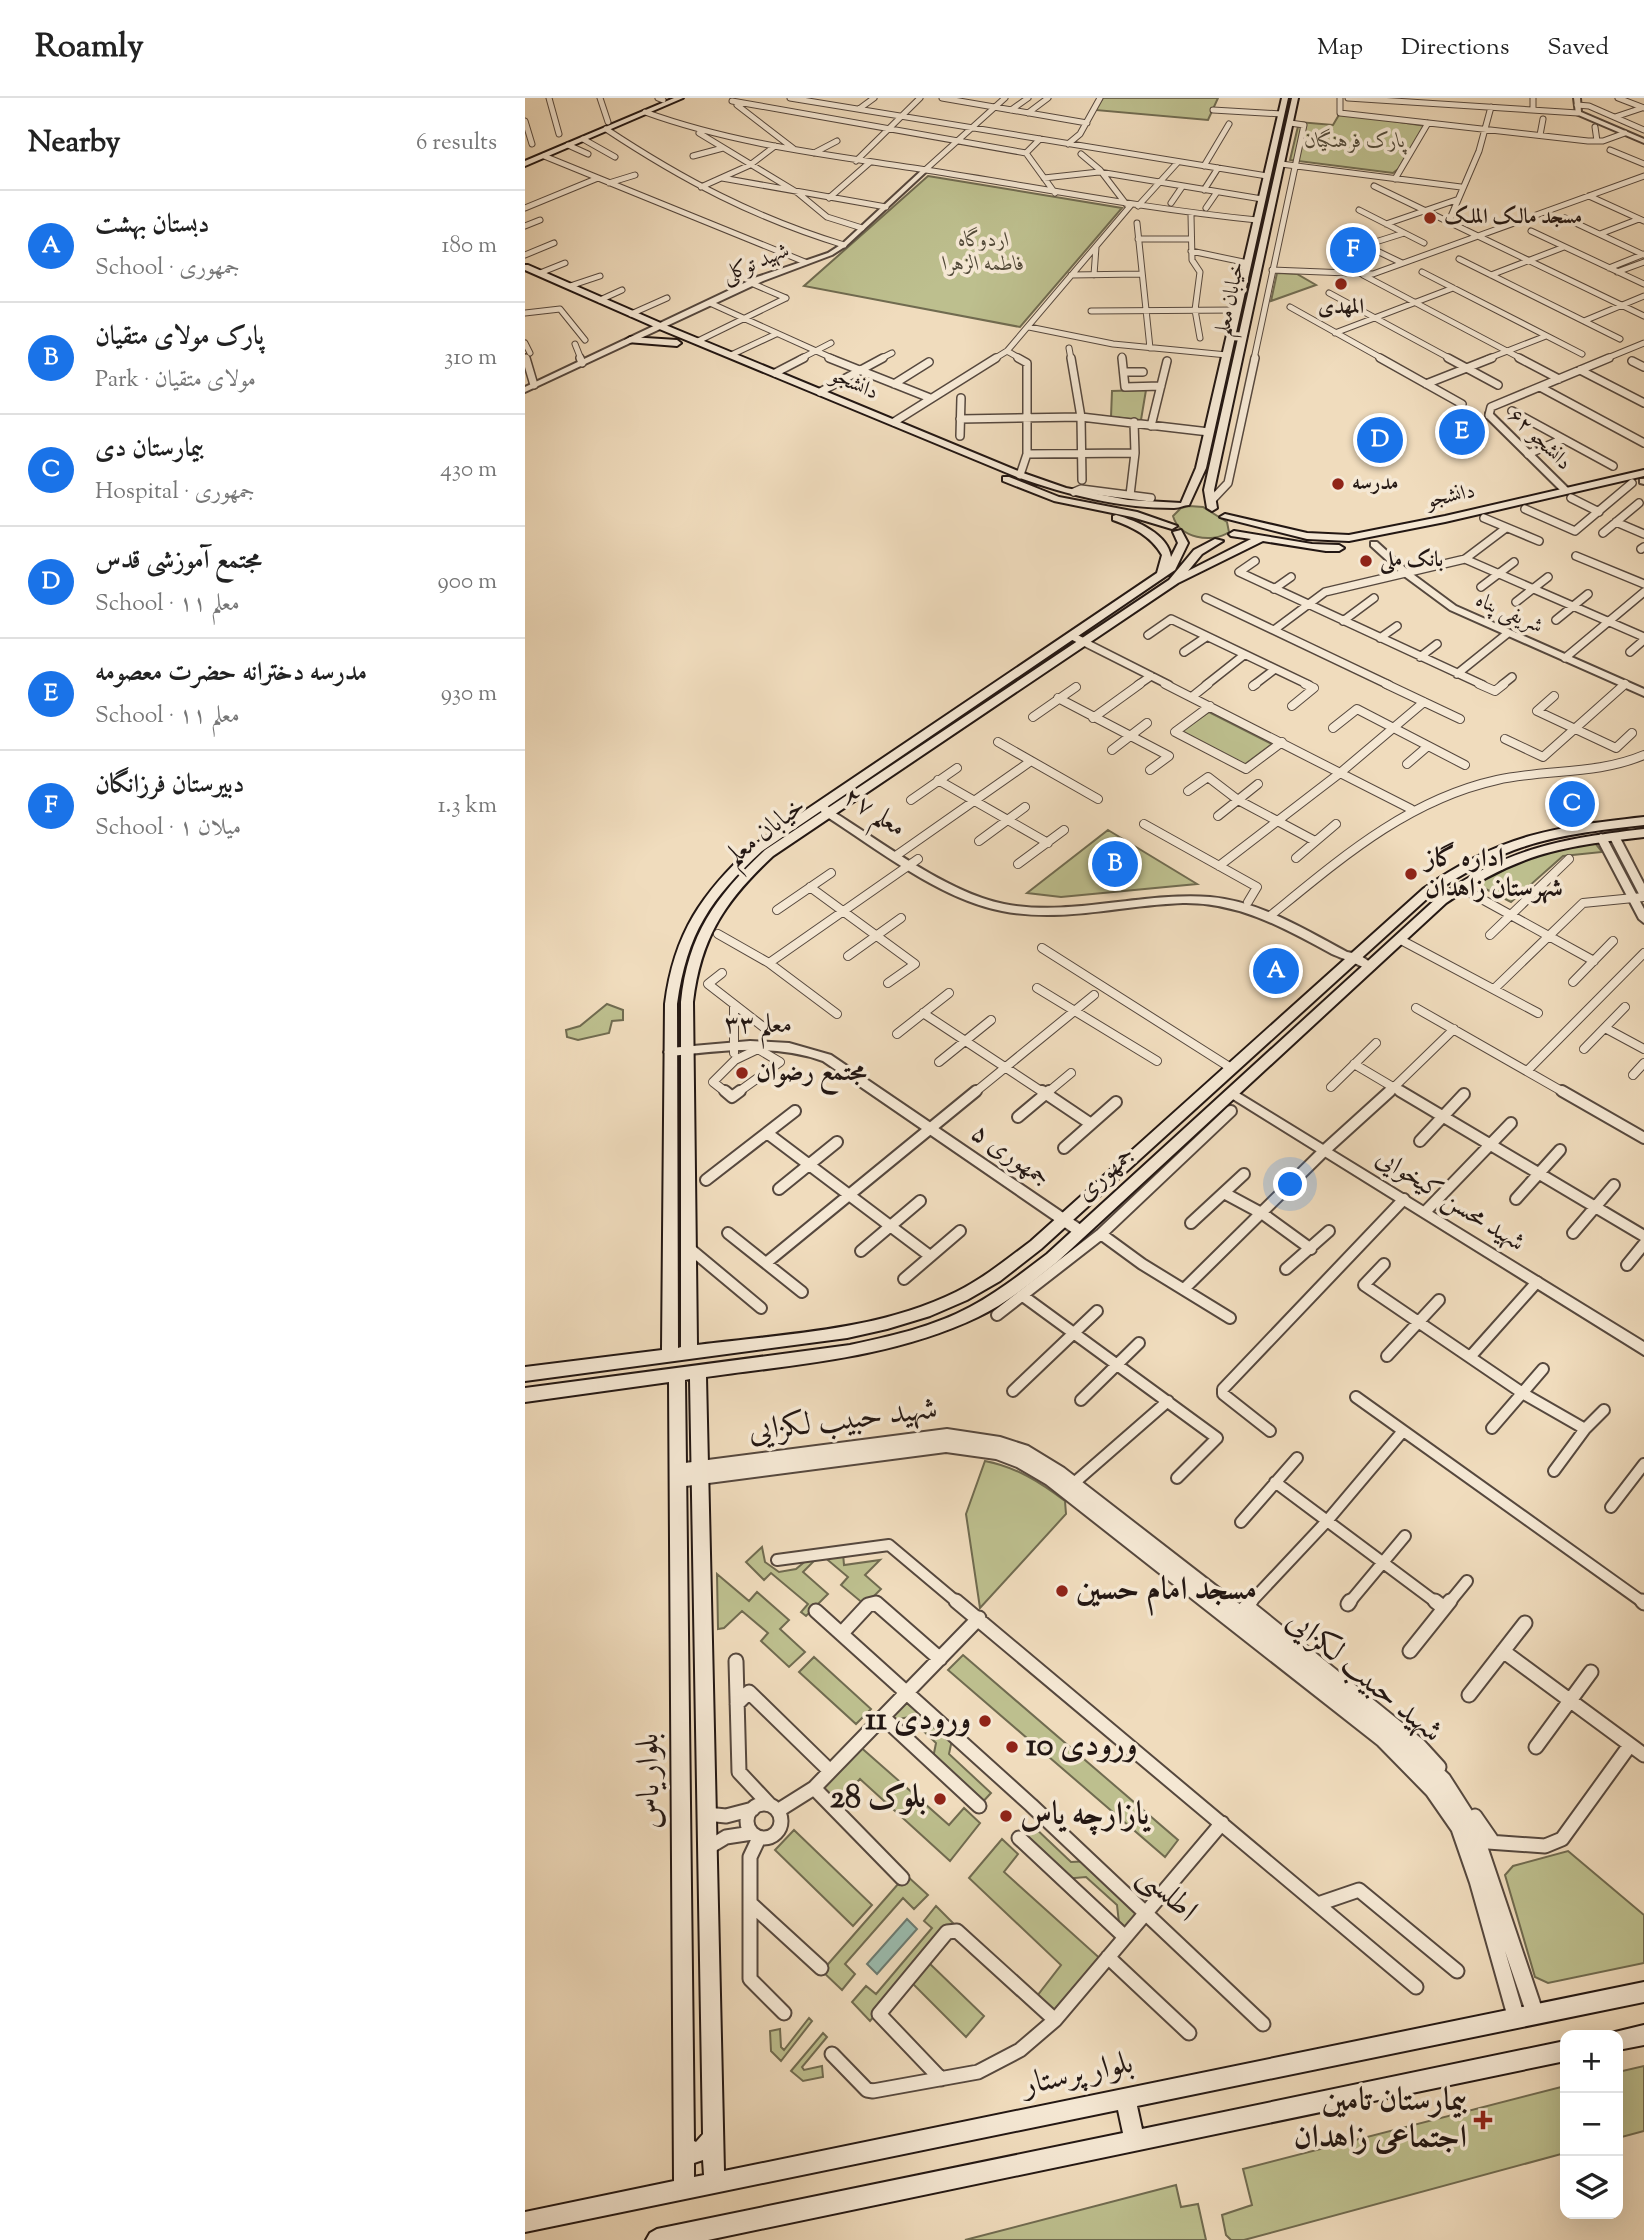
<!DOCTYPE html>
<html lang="en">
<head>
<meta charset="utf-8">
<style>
  :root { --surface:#fff; --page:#f2f2f2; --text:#222; --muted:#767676; --line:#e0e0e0; --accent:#1a73e8 }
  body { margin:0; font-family:"Sorts Mill Goudy",Amiri,serif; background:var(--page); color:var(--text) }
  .controls { position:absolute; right:21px; bottom:21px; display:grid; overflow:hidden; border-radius:14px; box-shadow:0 7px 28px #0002 }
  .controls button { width:63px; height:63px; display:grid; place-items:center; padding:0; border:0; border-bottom:2px solid var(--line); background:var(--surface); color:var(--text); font:35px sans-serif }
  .you { position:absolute; left:766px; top:1087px; width:24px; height:24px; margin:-18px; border:5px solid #fff; border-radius:50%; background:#1a73e8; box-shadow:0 0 0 10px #1a73e833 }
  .badge { display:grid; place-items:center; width:46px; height:46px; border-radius:50%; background:var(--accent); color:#fff; font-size:23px; font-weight:700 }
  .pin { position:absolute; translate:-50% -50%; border:4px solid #fff; box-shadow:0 2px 7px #0006 }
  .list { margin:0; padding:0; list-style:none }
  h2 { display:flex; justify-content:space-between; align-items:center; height:91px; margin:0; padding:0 28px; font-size:30px }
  h2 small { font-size:23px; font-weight:400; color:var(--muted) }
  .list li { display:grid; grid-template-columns:46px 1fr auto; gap:21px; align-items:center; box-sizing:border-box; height:112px; padding:0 28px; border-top:2px solid var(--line) }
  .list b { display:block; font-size:26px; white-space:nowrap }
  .list p { margin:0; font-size:23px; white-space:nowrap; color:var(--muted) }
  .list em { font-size:23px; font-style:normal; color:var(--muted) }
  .icon { flex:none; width:38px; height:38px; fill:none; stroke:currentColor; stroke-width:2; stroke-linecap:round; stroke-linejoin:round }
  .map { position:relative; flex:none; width:1119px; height:2142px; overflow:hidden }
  header { display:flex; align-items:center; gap:42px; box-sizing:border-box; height:98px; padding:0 35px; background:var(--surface); border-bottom:2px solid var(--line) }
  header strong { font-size:33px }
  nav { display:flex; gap:38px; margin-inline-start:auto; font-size:24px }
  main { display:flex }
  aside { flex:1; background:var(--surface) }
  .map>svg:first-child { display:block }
</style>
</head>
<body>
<header>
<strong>Roamly</strong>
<nav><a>Map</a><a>Directions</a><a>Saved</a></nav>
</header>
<main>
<aside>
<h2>Nearby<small>6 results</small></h2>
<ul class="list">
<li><span class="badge">A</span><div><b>دبستان بهشت</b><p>School · جمهوری</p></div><em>180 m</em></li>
<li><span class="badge">B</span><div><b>پارک مولای متقیان</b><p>Park · مولای متقیان</p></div><em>310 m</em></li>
<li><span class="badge">C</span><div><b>بیمارستان دی</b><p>Hospital · جمهوری</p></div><em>430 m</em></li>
<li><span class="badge">D</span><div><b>مجتمع آموزشی قدس</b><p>School · معلم ۱۱</p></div><em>900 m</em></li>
<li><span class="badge">E</span><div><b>مدرسه دخترانه حضرت معصومه</b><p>School · معلم ۱۱</p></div><em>930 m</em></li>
<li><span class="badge">F</span><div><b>دبیرستان فرزانگان</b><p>School · میلان ۱</p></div><em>1.3 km</em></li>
</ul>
</aside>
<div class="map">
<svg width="1119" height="2142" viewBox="0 0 1119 2142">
  <rect width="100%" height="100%" fill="#f0dcbd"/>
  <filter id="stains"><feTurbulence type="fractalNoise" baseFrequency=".00286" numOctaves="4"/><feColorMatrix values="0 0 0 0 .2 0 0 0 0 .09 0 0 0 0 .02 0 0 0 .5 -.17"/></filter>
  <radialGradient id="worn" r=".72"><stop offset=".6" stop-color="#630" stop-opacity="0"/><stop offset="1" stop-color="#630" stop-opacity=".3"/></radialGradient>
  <path fill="#bdbf8e" stroke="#706b50" stroke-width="2" d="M578,0H693L683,22L570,12Z
    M815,15L901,28L881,65L868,75L765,62L774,24L808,27Z
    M403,78L597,110L495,229L279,188Z
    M752,175L772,176L791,187L746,203Z
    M621,292L616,322L586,319L587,293Z
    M664,408L678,409L702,424L704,434C687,446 654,440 648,418L656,410Z
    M684,614L747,646L719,667L655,634Z
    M583,732L672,786L536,799L502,795Z
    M1070,745L1077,754L1038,758L986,804L951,786C984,761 1030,749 1070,745Z
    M82,906L98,912V922L87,923L84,935L53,942L42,939L41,932L55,928Z
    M460,1363C491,1369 515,1384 540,1403L541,1416L455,1510L441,1416Z
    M237,1449L240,1464L254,1474L271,1471L283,1461L293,1459L278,1474L303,1496L281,1518L276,1514L283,1506L246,1475L239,1482L221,1464Z
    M318,1455L319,1467L355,1462L340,1477L356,1491L340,1507L316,1487L323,1479L298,1458Z
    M192,1476L224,1503L232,1494L264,1522L255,1531L280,1554L264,1569L236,1543L243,1535L217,1513L199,1530L193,1531Z
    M438,1557L653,1742L640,1759L423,1572Z
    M289,1559L346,1611L331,1626L274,1574Z
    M383,1594L428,1637L424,1656L466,1695L454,1708L407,1665L411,1645L384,1619L363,1623Z
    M332,1646L424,1727L439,1710L455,1725L425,1763L335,1681L308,1709L289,1690Z
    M507,1727L546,1764L566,1763L621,1814L595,1834L592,1807L561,1779L538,1781L494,1740Z
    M269,1732L347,1807L328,1828L250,1752Z
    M477,1741L493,1756L479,1774L579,1864L530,1922L509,1902L536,1867L444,1780Z
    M1043,1753L1119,1817V1865L1023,1885L1010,1879L980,1777L988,1768Z
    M381,1777L403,1797L389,1811L378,1800L320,1866L330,1876L317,1892L297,1873Z
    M411,1808L429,1826L345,1923L327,1904L341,1888L351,1896L407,1830L399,1823Z
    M403,1864L459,1918L441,1939L386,1884Z
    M284,1920L287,1923L256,1963L246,1953L245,1933L255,1931L256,1949L259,1952Z
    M298,1935L302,1939L277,1969L279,1972L297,1968L298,1979L278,1983L266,1973Z
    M1119,1968V2033L1093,2040V1974Z
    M1040,1988V2055L719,2142H706L701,2137L697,2117L727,2107L718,2071Z
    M651,2087L656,2109L673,2106L681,2142H440Z"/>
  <path fill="#9abcaf" stroke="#6a7a71" stroke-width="2" d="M382,1821L392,1831L352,1876L342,1866Z"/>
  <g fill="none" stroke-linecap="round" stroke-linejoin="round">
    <g stroke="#56483e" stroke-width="7">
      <path id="minor-far4" d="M24,0L34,36
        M75,0L83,24
        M133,0L138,2
        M265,0L742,78
        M417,0L562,25
        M815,0V15L1063,43H1078L1100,35
        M823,0L1053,15
        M1008,0V11
        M1093,0L1119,10
        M207,3L501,55
        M212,7L269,51
        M1052,7L1064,8L1119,32
        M334,11L349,0
        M486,12L503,0
        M688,12L756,16
        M120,14C211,47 305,57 401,72C511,89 620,111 732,122
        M503,15L523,0
        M1090,19L1117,10
        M0,23L7,46
        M1070,29L1072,43
        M81,31C158,82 230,120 319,147
        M174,35L273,95L302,119L337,130
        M1015,37L1018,21
        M58,41L90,59
        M515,41L501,55L530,95
        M543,46L555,36L575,0
        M43,47L63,56
        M1085,52L1119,66
        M289,55L312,43
        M556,56L575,72L601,106
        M19,58L280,164
        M168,58L198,50
        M331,63L395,0
        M756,66L936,89
        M679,68L704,26
        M400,72L480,0
        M197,80L361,109
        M519,80L574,74L737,101
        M870,81L903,25
        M84,85L110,77
        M849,88L1119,218
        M176,89L225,67L250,48
        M679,92L693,70
        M1064,98L1119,123
        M304,100L344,65
        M646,105L657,89
        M613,108L653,64
        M0,110L73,80
        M681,110L692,94
        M834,112L899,145
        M666,117L667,162L675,174L670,212L675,240
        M1040,120L1119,157
        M924,123L954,53L966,9
        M612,125L625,250
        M861,126L931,102
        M0,128L15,122
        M1006,133L1119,186
        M1075,136L1114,121
        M613,141H665
        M827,141L877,165
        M841,147L879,135
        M666,153L723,165
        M0,157L29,145
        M934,161L1095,241
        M1084,170L1119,156
        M747,172L848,176L1119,78
        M897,174L1057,256
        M1092,174L1119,164
        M15,175L40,165
        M546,177L616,176
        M569,177L571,149
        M838,177L997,261
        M966,177L1039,149
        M226,185L261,200
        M45,188L75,178
        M804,195L926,261
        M75,202L97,192
        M185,205L309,261
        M765,209L858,261
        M566,213L712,212
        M0,215L35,211L60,242
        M106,216L142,200
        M1059,223L1119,198
        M504,229L588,246L702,257
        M810,235L928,190
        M173,243L261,200
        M0,245L5,255
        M50,246L56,261
        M544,250L546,261
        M482,253L496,261
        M206,257L251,236
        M597,258V261
        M275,261L306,245
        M355,261L367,255
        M469,261L482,253L606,107
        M729,261L779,27L765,25
        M962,261L1021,238
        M1080,261L1119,245"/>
    </g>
    <g stroke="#56483e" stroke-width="10">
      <path id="minor-far3" d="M1,260L9,287
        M55,260L57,265
        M304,260L405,300
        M493,260L502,265V356L495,377
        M546,260L556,319L557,382
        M597,260L600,289L636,288
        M855,260L937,306
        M923,260L973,287
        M994,260L1034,281
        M1107,263L1119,269
        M1055,272L1119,305
        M599,274H618
        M250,275L279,260
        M369,286L404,264
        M901,286L967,260
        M1015,289L1119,345
        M295,294L358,260
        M987,313L1088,368
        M964,317L966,309L1084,260
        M435,321L556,319L684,334
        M369,324L471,260
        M626,328L642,263
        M435,338L436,300
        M502,356L610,355
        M1003,356L1038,341
        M549,394L556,391L626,400
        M605,397L610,355L609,324
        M1046,400L1074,414
        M686,403L703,385L730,260
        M1000,411L1050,433L1107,385
        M959,420L1014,443
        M1091,424L1119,436
        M1078,435L1114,405
        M1116,451L1119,449
        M1051,458L1119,486
        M940,461L1119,539
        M730,463L714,474L958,587
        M956,489L989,464
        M749,491L766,479
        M681,500L864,587
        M991,504L1023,479
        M1031,522L1063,496
        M818,523L849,500
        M749,532L800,494L940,461L981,430
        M623,537L646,521L784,587
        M547,538L644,587
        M855,540L872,528
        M659,554L681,539
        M1105,554L1119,542
        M895,559L912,546
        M1040,560L1119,494
        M932,576L983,535
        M613,587L626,578
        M681,587L719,557
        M729,587L750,571
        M977,587L987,579"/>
    </g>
    <g stroke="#56483e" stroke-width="10">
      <path id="minor-far2" d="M640,586L886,711
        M861,586L935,621
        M954,586L970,593L979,586
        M728,588L731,586
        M668,598L683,586
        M1029,598L1012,613L1091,650L1107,635
        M533,600L644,658L625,672
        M685,608L650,634L721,671L757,644
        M767,608L789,590L780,586
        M508,619L551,589
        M568,620L615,586
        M808,630L832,611L940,667
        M980,641L1018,659L1100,586
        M473,644L573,701
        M587,652L622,625
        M882,666L903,648
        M413,682L523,745
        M663,693L683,679L713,702L790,743
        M386,702L432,670
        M693,718L733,686
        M619,726L732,789L723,804
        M454,743L500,709
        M372,757L506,663
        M771,760L811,726
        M493,766L539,732
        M694,768L815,675L899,604
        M285,789L390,866L363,885
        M944,794L1069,863
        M252,812L306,775
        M745,818C815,761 882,702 972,682C1021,671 1072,677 1119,657
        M193,836L244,865L312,916
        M965,837L1044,761
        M874,841L1013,915
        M517,850L706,970
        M323,858L376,820
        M244,865L393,761
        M197,875L183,886L241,931
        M1048,884L1088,843
        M512,890L632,963
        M969,891L1058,805L1119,799
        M209,907V955
        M891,910L1040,995
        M398,915L519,995
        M1080,930L1119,951
        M372,936L424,895
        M1059,951L1100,909
        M414,964L466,922
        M829,966L878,995
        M1002,973L1119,855
        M1108,977L1119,965
        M806,989L851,945
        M202,995L188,984L210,962L233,951L255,964L212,995
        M449,995L569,897
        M522,995L546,975
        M863,995L929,931"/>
    </g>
    <g stroke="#56483e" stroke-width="14">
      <path id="minor-far1" d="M200,993L207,999L215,993
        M517,993L566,1026
        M875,993L1119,1138
        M1037,993L1119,1040
        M493,1019L524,993
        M242,1035L405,1158
        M895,1043L939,996
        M539,1050L591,1004
        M181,1082L270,1013
        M254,1091L312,1044
        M699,1095L738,1116L786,1151
        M991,1101L1035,1052
        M900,1114L986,1025
        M666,1125L719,1076
        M203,1135L277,1194
        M1048,1135L1089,1087
        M576,1136L617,1166L705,1220
        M163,1149L236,1210
        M336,1153L395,1103
        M241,1165L451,993
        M859,1166L839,1187L999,1296L1060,1331
        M1102,1167L1119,1146
        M761,1171L804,1133
        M379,1181L435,1133
        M659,1191L801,1051L865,993
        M498,1198L692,1340L652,1380
        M472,1217L576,1136L706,1013
        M862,1258L914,1202
        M945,1259L1012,1184
        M488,1293L572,1213
        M831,1299L1119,1505
        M556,1302L614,1245
        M967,1330L1018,1271
        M745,1333L698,1296V1291L879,1101
        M1029,1373L1060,1331L1079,1312
        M750,1384L912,1505
        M549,1385L643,1303
        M1086,1409L1119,1366
        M716,1424L772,1360
        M252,1462L364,1447L433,1505
        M725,1505L802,1423L878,1333
        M824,1505L880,1438
        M924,1505L942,1483"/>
    </g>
    <g stroke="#56483e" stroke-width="17">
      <path id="minor" d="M431,1503L891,1889
        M910,1503L919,1510
        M1117,1503L1119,1505
        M823,1506L825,1503
        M722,1508L894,1647L914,1669
        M291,1513L506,1707L738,1926
        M717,1513L726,1503
        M317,1535L343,1507L351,1505L415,1561
        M885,1553L925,1503
        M978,1553L1119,1657
        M211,1563L214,1674L244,1706
        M944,1597L1000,1525
        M212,1606L224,1594L305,1673
        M358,1619L454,1708
        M1011,1649L1066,1574
        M289,1690L377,1780
        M222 1723a17 17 0 1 1 34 0a17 17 0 1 1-34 0Z
        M254,1712L289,1690L454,1520
        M181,1716L201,1718L228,1711
        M950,1718L968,1744
        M234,1740L225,1759V1881L259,1915
        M494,1740L600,1839
        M963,1744L1020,1748L1037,1741L1105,1647
        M181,1751L201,1739L227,1735
        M225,1805L296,1870
        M793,1806L834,1792L932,1873
        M583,1859L664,1935
        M307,1956L342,1992L348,1993L453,1974L495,1952L530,1922L697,1725
        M416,1981L354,1916L422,1834L432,1833L530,1922"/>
    </g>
    <g stroke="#56483e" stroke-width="4">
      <path id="tertiary" d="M1049,0H1055L1056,14L1119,41V45L1051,16Z
        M398,71L403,72L321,148L307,157L238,183L0,294V289L232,179L303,155L317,146Z
        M961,315H967L1043,390V394H1037L961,319Z
        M1115,381H1119V386L1115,385Z
        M846,444H852L885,474L931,508L1119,591V598L925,512L879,478L846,448Z
        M296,704L300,705L307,713C356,743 422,795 479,806C547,819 615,794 685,799C734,803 779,831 822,854L833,856L851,868L849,871H841C830,864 818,861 807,856C759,830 714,804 658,805C597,807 538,825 477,813C414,801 353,751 299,717L291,707Z
        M1089,735L1094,738L1119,786V800L1114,796L1084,738Z
        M1076,736L1081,739L1119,811V825L1114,821L1071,739Z
        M225,943L264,945L306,957L559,1129L561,1133L559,1137H551L298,963C247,945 197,953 145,958L139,954L145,950Z
        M707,991L1119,1244V1257L703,998L701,995Z
        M422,1331L475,1339L503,1348L539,1370L872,1628L924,1677L954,1724L1019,1917L1016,1923L1010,1926L1004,1923L980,1853L1000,1921L997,1927L991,1930L985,1927L945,1785L927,1733L902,1697L853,1647L521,1386L492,1369L471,1361L421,1354L153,1389L148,1387L146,1383L150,1378L147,1376L145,1372L147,1368L152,1366Z"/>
    </g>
    <g stroke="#231713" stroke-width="4">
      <path id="secondary" d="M149,0H158L0,68V63Z
        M757,0H763L681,370L664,407C658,407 656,410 649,410C594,410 543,397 492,379L132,230L0,172V167H3L138,226L498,375L541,390L603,402L656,405L671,370Z
        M767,0H773L689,392L692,410L687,413L682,410L679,392Z
        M105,239L152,242L156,245L152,248L102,244L101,242Z
        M1119,372V378L920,424L824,443L782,441L695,419L700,416L782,435L824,437L920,418Z
        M478,379H484L534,399L612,414L652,428L647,431L607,419L529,403L478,383Z
        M591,417C612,423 643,436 646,459L653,445L648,434L656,432L663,445L650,472L237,753C185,801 162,835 152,906L153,1250L156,1249V904C163,836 191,798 240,752L644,482L669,452L690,441L698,443L677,456L663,473L726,441L706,438L704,436L709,433L787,446L814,447L819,450L814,453H801L738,443L653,485L248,758C201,802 176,838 168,904L172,1247C258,1236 352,1233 431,1194C459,1180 482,1161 506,1143L898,791C975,737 1028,729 1119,719V727C1030,737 982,744 906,797L516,1151L475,1183L442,1202L405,1218L362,1231L322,1240L0,1283V1269L137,1252L140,906C149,835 177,795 229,747L632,475L637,457C626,438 608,429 588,422V418Z
        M1119,731V739C1036,748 991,756 921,805L532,1164C507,1184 482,1205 453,1219C367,1260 273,1266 181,1279L199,2073L1119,1884V1904L612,2008L617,2031L1040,1943V1963L183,2142H121L125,2135L132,2131L598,2035L593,2012L0,2134V2114L149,2083L144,1284L0,1304V1290L325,1247C366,1238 408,1229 445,1209C473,1194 497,1175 522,1156L913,799C984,750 1034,741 1119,731ZM165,1281L178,2036L171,2044L169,2043L160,1282ZM178,2062L179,2077L169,2079V2065Z
        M1119,1927V1947L1093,1952V1937H1085L1086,1935Z"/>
    </g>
    <use href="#minor-far4" stroke="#f5e8d4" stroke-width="5"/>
    <use href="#minor-far3" stroke="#f5e8d4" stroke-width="7"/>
    <use href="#minor-far2" stroke="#f5e8d4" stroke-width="8"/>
    <use href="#minor-far1" stroke="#f5e8d4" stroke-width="10"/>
    <use href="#minor" stroke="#f5e8d4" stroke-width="13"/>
    <use href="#tertiary" fill="#f5e8d4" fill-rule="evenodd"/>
    <use href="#secondary" fill="#f5e8d4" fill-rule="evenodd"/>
  </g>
  <g fill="#8f2418" stroke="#f5e8d4" stroke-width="2.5">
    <circle cx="905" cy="120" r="7"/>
    <circle cx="816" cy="186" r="7"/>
    <circle cx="813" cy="386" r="7"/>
    <circle cx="841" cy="463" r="7"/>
    <circle cx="886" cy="776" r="7"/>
    <circle cx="217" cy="975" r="7"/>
    <circle cx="537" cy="1493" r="7"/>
    <circle cx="460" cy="1623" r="7"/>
    <circle cx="487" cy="1649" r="7"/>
    <circle cx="415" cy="1701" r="7"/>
    <circle cx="481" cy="1718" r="7"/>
    <path d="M954.5 2011.5h7v7h7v7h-7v7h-7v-7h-7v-7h7z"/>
  </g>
  <g text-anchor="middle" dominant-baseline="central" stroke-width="7" stroke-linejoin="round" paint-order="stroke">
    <g font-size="21" font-style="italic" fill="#514938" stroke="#f5e8d4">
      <text x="830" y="44">پارک فرهنگیان</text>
      <text x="459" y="143">اردوگاه<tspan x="459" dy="24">فاطمه الزهرا</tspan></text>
    </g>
    <g font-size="21" font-weight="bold" fill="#231713" stroke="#f5e8d4" text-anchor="start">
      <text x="919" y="120">مسجد مالک الملک</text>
      <text x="816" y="210" text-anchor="middle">المهدی</text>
      <text x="827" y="386">مدرسه</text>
      <text x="855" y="463">بانک ملی</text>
    </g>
    <g font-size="21" fill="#231713" stroke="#f5e8d4">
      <text transform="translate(231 166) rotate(-23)">شهید توکلی</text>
      <text transform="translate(706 201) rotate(-78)">خیابان معلم</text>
      <text transform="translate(329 287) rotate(23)">دانشجو</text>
      <text transform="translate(1014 342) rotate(44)">دانشجو ۶۲</text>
      <text transform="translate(926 399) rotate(-13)">دانشجو</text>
      <text transform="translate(984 516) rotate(24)">شریفی پناه</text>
    </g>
    <g font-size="26" fill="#231713" stroke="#f5e8d4">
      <text transform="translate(349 715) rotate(33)">معلم ۲۷</text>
      <text transform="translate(241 734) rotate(-38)">خیابان معلم</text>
      <text x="233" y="927">معلم ۳۳</text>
      <text transform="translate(485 1058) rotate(35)">جمهوری ۵</text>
      <text transform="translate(581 1076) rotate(-42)">جمهوری</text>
      <text transform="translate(925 1103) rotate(32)">شهید محسن کیخوایی</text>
    </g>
    <g font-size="26" font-weight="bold" fill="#231713" stroke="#f5e8d4" text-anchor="start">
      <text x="900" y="761">اداره گاز<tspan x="900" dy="30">شهرستان زاهدان</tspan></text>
      <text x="231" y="975">مجتمع رضوان</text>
    </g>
    <g font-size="32" fill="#231713" stroke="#f5e8d4">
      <text transform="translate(318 1323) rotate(-7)">شهید حبیب لکزایی</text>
      <text transform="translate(839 1579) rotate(39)">شهید حبیب لکزایی</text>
      <text transform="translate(125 1683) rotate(-91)">بلوار یاس</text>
      <text transform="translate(642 1796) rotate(43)">اطلسی</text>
      <text transform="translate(553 1977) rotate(-12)">بلوار پرستار</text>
    </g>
    <g font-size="32" font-weight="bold" fill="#231713" stroke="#f5e8d4" text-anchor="start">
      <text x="551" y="1493">مسجد امام حسین</text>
      <text x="446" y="1623" text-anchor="end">ورودی 11</text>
      <text x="501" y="1649">ورودی 10</text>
      <text x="401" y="1701" text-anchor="end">بلوک 28</text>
      <text x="495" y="1718">یازارچه یاس</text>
      <text x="942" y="2004" text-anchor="end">بیمارستان تامین<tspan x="942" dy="37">اجتماعی زاهدان</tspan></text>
    </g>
  </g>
  <rect width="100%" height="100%" filter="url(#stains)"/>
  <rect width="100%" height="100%" fill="url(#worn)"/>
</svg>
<div class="controls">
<button>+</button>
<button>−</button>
<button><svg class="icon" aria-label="layers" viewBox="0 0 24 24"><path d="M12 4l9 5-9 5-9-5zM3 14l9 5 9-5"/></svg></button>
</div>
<div class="you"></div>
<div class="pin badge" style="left:751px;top:873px">A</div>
<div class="pin badge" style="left:590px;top:766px">B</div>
<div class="pin badge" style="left:1047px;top:706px">C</div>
<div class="pin badge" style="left:855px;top:342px">D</div>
<div class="pin badge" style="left:937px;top:334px">E</div>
<div class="pin badge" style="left:828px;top:152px">F</div>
</div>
</main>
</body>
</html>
